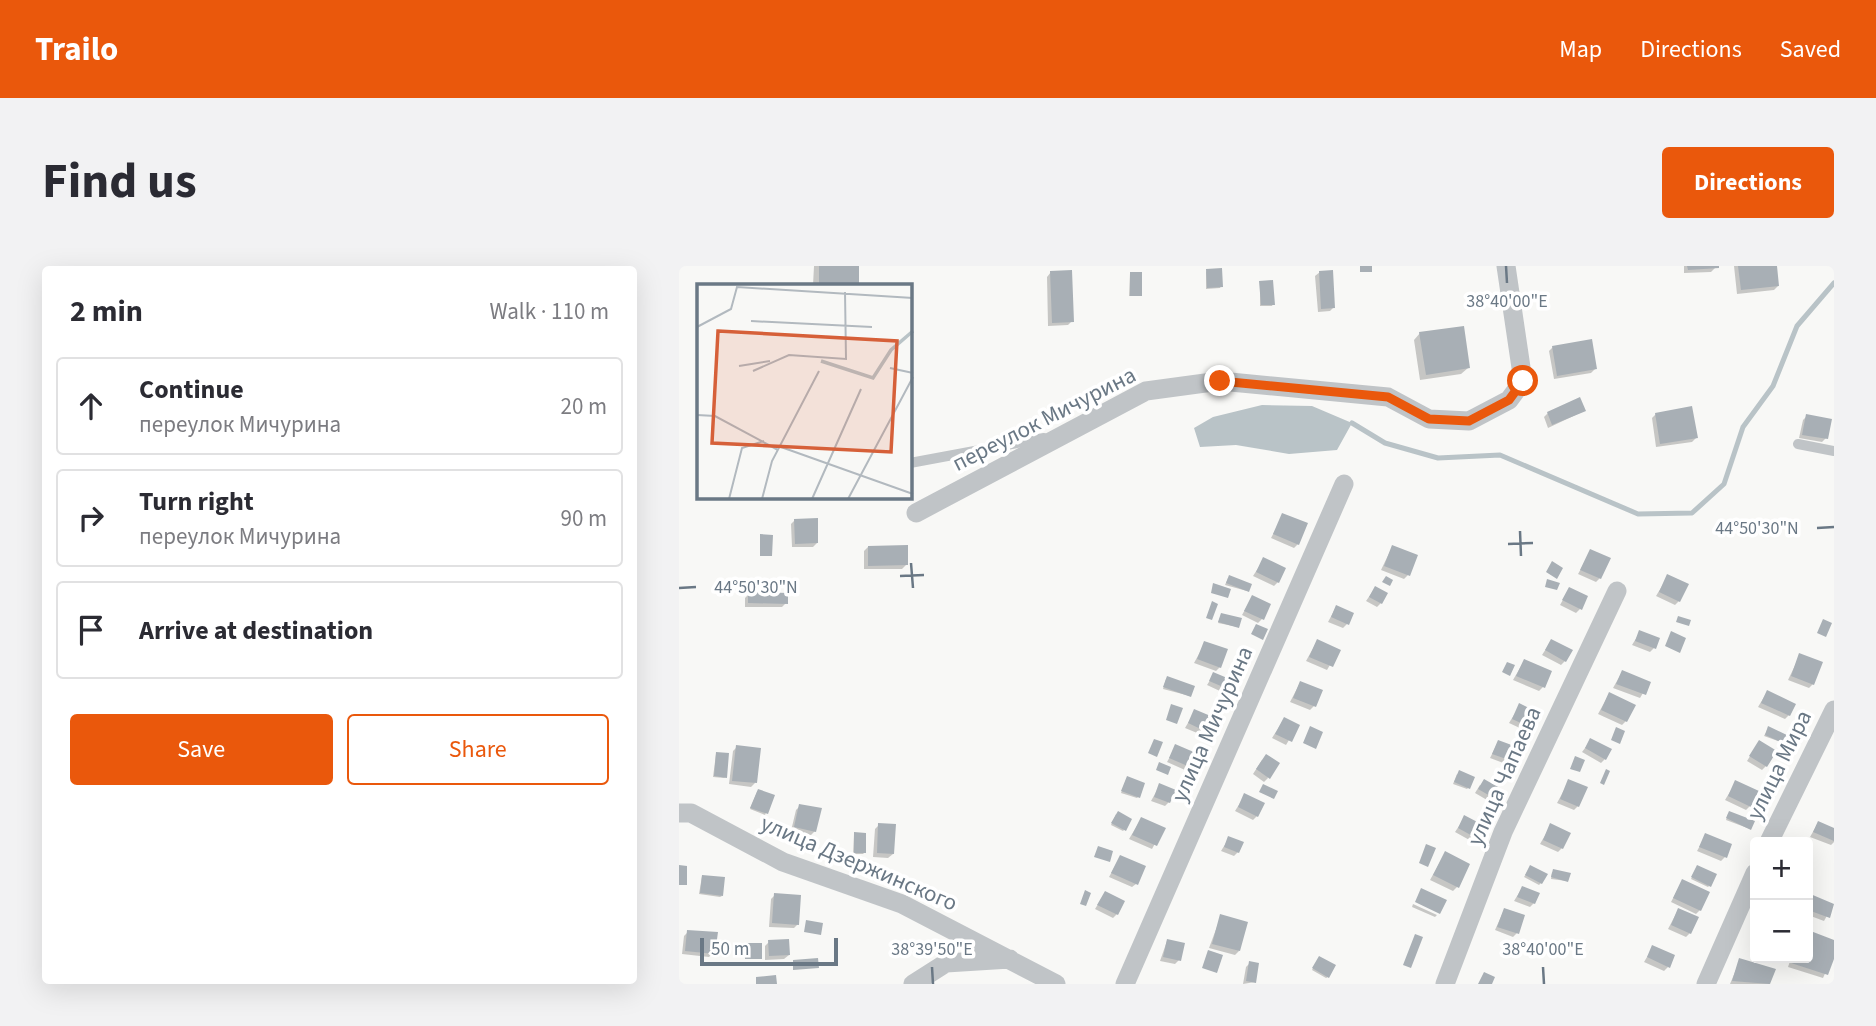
<!DOCTYPE html>
<html lang="en">
<head>
<meta charset="utf-8">
<style>
  :root { --surface:#fff; --page:#f2f2f3; --text:#2b2b33; --muted:#7c7c81; --line:#e1e1e2; --accent:#ea580c }
  body { margin:0; font-family:"Source Sans 3",sans-serif; background:var(--page); color:var(--text) }
  .controls { position:absolute; right:21px; bottom:21px; display:grid; overflow:hidden; border-radius:7px; box-shadow:0 7px 28px #0002 }
  .controls button { width:63px; height:63px; display:grid; place-items:center; padding:0; border:0; border-bottom:2px solid var(--line); background:var(--surface); color:var(--text); font:35px sans-serif }
  .scale { position:absolute; left:21px; bottom:18px; width:138px; box-sizing:border-box; padding-left:7px; border:4px solid #6a7885; border-top:0; font-size:19px; line-height:24px; white-space:nowrap; color:#6a7885; -webkit-text-stroke:5px #fff; paint-order:stroke }
  .stop { position:absolute; width:21px; height:21px; margin:-16px; border:5px solid #ea580c; border-radius:50%; background:#fff }
  .stop.end { background:#ea580c; border-color:#fff; box-shadow:0 2px 7px #0008 }
  .list { margin:0; padding:0; list-style:none }
  h2 { display:flex; justify-content:space-between; align-items:center; height:91px; margin:0; padding:0 28px; font-size:30px }
  h2 small { font-size:23px; font-weight:400; color:var(--muted) }
  .list li { display:grid; grid-template-columns:46px 1fr auto; gap:21px; align-items:center; box-sizing:border-box; height:98px; margin:0 14px 14px; padding:0 14px; border:2px solid var(--line); border-radius:7px }
  .list b { display:block; font-size:26px; white-space:nowrap }
  .list p { margin:0; font-size:23px; white-space:nowrap; color:var(--muted) }
  .list em { font-size:23px; font-style:normal; color:var(--muted) }
  .actions { display:flex; gap:14px; padding:21px 28px }
  .actions a { flex:1; padding:16px 0; border:2px solid var(--accent); border-radius:7px; text-align:center; font-size:24px; color:var(--accent) }
  .actions .main { background:var(--accent); color:#fff }
  .icon { flex:none; width:38px; height:38px; fill:none; stroke:currentColor; stroke-width:2; stroke-linecap:round; stroke-linejoin:round }
  .map { position:relative; flex:none; width:1155px; height:718px; overflow:hidden; border-radius:7px }
  header { display:flex; align-items:center; gap:42px; box-sizing:border-box; height:98px; padding:0 35px; background:var(--accent); color:#fff }
  header strong { font-size:33px }
  nav { display:flex; gap:38px; margin-inline-start:auto; font-size:24px }
  .intro { display:flex; align-items:center; justify-content:space-between; box-sizing:border-box; height:168px; padding:0 42px }
  h1 { margin:0; font-size:49px }
  .button { padding:18px 32px; border-radius:7px; background:var(--accent); color:#fff; font-size:24px; font-weight:700 }
  main { display:flex; gap:42px; padding:0 42px }
  aside { flex:1; background:var(--surface); border-radius:7px; box-shadow:0 7px 28px #0002 }
  .map>svg:first-child { display:block }
</style>
</head>
<body>
<header>
<strong>Trailo</strong>
<nav><a>Map</a><a>Directions</a><a>Saved</a></nav>
</header>
<div class="intro"><h1>Find us</h1><a class="button">Directions</a></div>
<main>
<aside>
<h2>2 min<small>Walk · 110 m</small></h2>
<ul class="list">
<li><svg class="icon" aria-label="ahead" viewBox="0 0 24 24"><path d="M12 20V5M6 11l6-6 6 6"/></svg><div><b>Continue</b><p>переулок Мичурина</p></div><em>20 m</em></li>
<li><svg class="icon" aria-label="right" viewBox="0 0 24 24"><path d="M7 20v-9h11M14 6l5 5-5 5"/></svg><div><b>Turn right</b><p>переулок Мичурина</p></div><em>90 m</em></li>
<li><svg class="icon" aria-label="arrive" viewBox="0 0 24 24"><path d="M6 21V4h12l-3 4 3 4H6"/></svg><div><b>Arrive at destination</b></div></li>
</ul>
<div class="actions"><a class="main">Save</a><a>Share</a></div>
</aside>
<div class="map">
<svg width="1155" height="718" viewBox="0 0 1155 718">
  <rect width="100%" height="100%" fill="#f8f8f6"/>
  <path fill="#b9c3c7" d="M583,139L633,140L673,157L658,184L610,188L557,179L521,181L515,162L534,151Z"/>
  <path fill="#0003" d="M135,0H178L179,19H134Z
    M1005,0H1036V2L1032,6L1005,7Z
    M1055,0H1096L1099,20L1095,24L1058,28Z
    M527,5L542,20L541,22L527,23Z
    M372,6L393,55L389,59L369,60L368,11Z
    M641,6L655,41L651,45L639,46L636,10Z
    M451,7L461,29L460,30H450Z
    M581,17L594,38L593,40H581Z
    M741,67L789,102L782,108L741,114L735,74Z
    M874,81L916,103L912,107L875,113L870,85Z
    M905,145L869,162L865,151L869,147Z
    M977,148L1017,172L1013,176L977,181L973,152Z
    M1128,150L1147,172L1143,176L1120,172L1124,154Z
    M604,249L619,278L615,282L592,272Z
    M116,254L138,277L134,281H113L112,258Z
    M189,281L227,299L223,303H185V285Z
    M713,281L729,309L725,313L702,304Z
    M912,285L921,312L917,316L899,308Z
    M585,293L599,316L595,320L574,310Z
    M989,310L1000,335L996,339L977,330Z
    M549,312L568,325L546,319Z
    M696,322L702,337L698,341L687,335Z
    M890,323L901,343L897,347L881,339Z
    M70,328L107,337L103,341H66V332Z
    M573,331L583,353L579,357L563,349Z
    M657,341L668,358L664,362L649,356Z
    M542,349L559,361L539,357Z
    M961,366L975,382L971,386L953,379Z
    M638,375L659,385L648,404L627,395Z
    M872,375L886,395L882,399L863,389Z
    M526,377L541,401L537,405L515,397Z
    M1121,389L1134,418L1130,422L1109,414Z
    M845,395L864,421L860,425L834,414Z
    M943,406L970,417L961,432L934,422Z
    M535,408L547,422L543,426L528,419Z
    M487,413L511,430L484,423Z
    M621,417L635,440L631,444L611,436Z
    M1088,426L1110,449L1106,453L1079,441Z
    M930,428L947,455L943,459L919,448Z
    M841,439L847,459L843,463L830,457Z
    M516,445L527,465L523,469L506,462Z
    M605,453L619,459L607,479L593,472Z
    M1088,464L1107,478L1085,470Z
    M912,474L926,493L922,497L903,486Z
    M819,476L831,494L827,498L811,492Z
    M1080,476L1087,500L1083,504L1068,495Z
    M497,480L510,500L506,504L488,496Z
    M58,481L76,517L72,521L50,518L54,485Z
    M37,488L47,511L45,512L34,511Z
    M583,494L589,512L585,516L574,508Z
    M778,508L789,522L788,523L774,518Z
    M447,514L459,531L458,532L442,527Z
    M890,515L899,540L895,544L878,537Z
    M1057,516L1071,540L1067,544L1046,534Z
    M481,519L490,536L486,540L472,535Z
    M801,519L812,530L808,534L796,527Z
    M78,526L94,530L86,549L71,543Z
    M566,529L578,550L574,554L556,545Z
    M121,540L136,565L132,569L112,565L117,544Z
    M437,548L445,564L444,565L432,559Z
    M1049,548L1071,563L1047,554Z
    M786,551L798,572L794,576L776,566Z
    M462,553L484,563L473,583L450,573Z
    M1139,557L1155,564V576L1152,579L1131,571Z
    M200,559L214,588L209,592L194,591L196,563Z
    M872,559L883,582L879,586L861,578Z
    M175,568L185,587L184,588H174Z
    M1027,569L1046,591L1042,595L1018,585Z
    M550,572L559,586L555,590L542,585Z
    M766,587L778,621L774,625L751,614Z
    M441,591L457,618L453,621L430,611Z
    M850,603L862,617L860,619L845,611Z
    M1017,603L1030,620L1029,621L1012,613Z
    M873,606L888,615L872,613Z
    M23,610L43,630L41,631L20,628Z
    M1003,615L1021,644L1017,648L992,636Z
    M843,622L855,637L851,641L835,635Z
    M426,627L438,648L434,652L416,643Z
    M96,629L119,658L115,662L90,661L92,633Z
    M1129,629L1154,639L1145,655L1129,649Z
    M734,638L758,649L756,651L733,641Z
    M825,644L838,667L834,671L816,664Z
    M999,644L1011,667L1007,671L989,663Z
    M542,650L560,685L556,689L530,682Z
    M9,666L34,687L30,691L3,688L5,670Z
    M1129,666L1155,675V688L1144,712L1109,701L1112,692H1129Z
    M488,675L500,694L496,698L481,695Z
    M90,676L110,689L105,693L86,694V680Z
    M974,681L989,701L985,705L965,696Z
    M639,693L649,711L647,712L633,704Z
    M1061,694L1094,704L1090,718H1051Z
    M571,697L576,716L564,718L567,701Z"/>
  <g fill="none" stroke-linecap="round" stroke-linejoin="round">
    <path stroke="#b9c3c7" stroke-width="5" d="M673,157L706,177L759,192L821,189L959,248L1013,247L1045,218L1064,161L1094,120L1118,60L1155,17"/>
  </g>
  <path fill="#a8afb5" d="M140,0H180V19H140Z
    M681,0H693V6H681Z
    M1008,0H1040V2L1009,4Z
    M1059,0H1098L1100,20L1062,24Z
    M543,2L544,21L528,22L527,3Z
    M393,4L395,56L373,57L371,5Z
    M654,4L656,42L642,43L640,5Z
    M451,6H463V30H451Z
    M594,14L596,39H582L580,15Z
    M785,60L791,102L747,109L740,66Z
    M913,73L918,103L878,110L873,80Z
    M901,131L907,145L873,159L868,146Z
    M1013,140L1019,172L981,178L976,147Z
    M1127,148L1153,153L1149,173L1123,169Z
    M603,247L629,257L620,279L594,268Z
    M139,252V277L116,278L115,253Z
    M81,268L94,269L93,290H81Z
    M229,279V299L189,300V280Z
    M713,279L739,289L731,310L705,300Z
    M911,283L932,292L922,313L901,304Z
    M584,291L607,302L600,317L577,306Z
    M873,295L884,302L878,313L867,306Z
    M988,308L1010,318L1001,336L980,326Z
    M550,309L573,318L570,326L547,317Z
    M707,310L714,314L711,320L703,316Z
    M868,313L881,317L878,324L866,321Z
    M534,317L552,323L549,332L532,327Z
    M696,320L709,327L703,338L690,331Z
    M890,321L909,330L903,344L883,334Z
    M69,326L109,327V338L69,337Z
    M573,329L592,338L585,354L565,345Z
    M533,335L539,338L533,354L527,352Z
    M657,339L675,347L670,359L652,351Z
    M542,347L563,352L560,362L539,356Z
    M999,350L1012,354L1010,360L997,356Z
    M1144,353L1153,357L1147,371L1138,367Z
    M577,358L589,363L584,374L572,368Z
    M960,364L981,372L977,383L956,375Z
    M992,365L1007,372L1001,387L986,380Z
    M638,373L662,384L654,401L630,391Z
    M872,373L894,384L887,396L866,384Z
    M525,375L549,383L542,402L518,393Z
    M1120,387L1144,396L1135,419L1112,410Z
    M845,393L873,405L866,422L837,410Z
    M828,396L836,399L831,410L823,406Z
    M943,404L972,416L967,429L937,418Z
    M534,406L553,414L549,423L530,415Z
    M488,410L516,420L512,431L484,421Z
    M621,415L644,424L637,441L614,432Z
    M1088,424L1117,438L1111,450L1082,437Z
    M930,426L957,439L948,456L922,444Z
    M840,437L856,445L849,460L833,453Z
    M492,438L504,442L498,458L487,454Z
    M515,443L534,451L528,466L509,457Z
    M605,451L621,459L613,476L596,468Z
    M631,460L644,466L637,483L624,477Z
    M1089,460L1112,471L1108,479L1086,469Z
    M937,461L946,465L941,478L932,474Z
    M911,472L933,483L927,494L906,482Z
    M475,473L484,476L478,491L469,487Z
    M819,474L838,481L833,495L813,488Z
    M1080,474L1098,485L1088,501L1070,490Z
    M496,478L517,487L511,501L490,492Z
    M57,479L82,482L78,517L53,515Z
    M37,486L50,487L48,512L35,510Z
    M587,488L601,497L591,513L577,503Z
    M896,490L906,494L901,506L891,503Z
    M480,496L492,501L489,509L477,504Z
    M927,503L931,505L925,519L921,517Z
    M780,504L796,511L791,523L775,516Z
    M448,510L466,517L461,532L442,525Z
    M805,513L819,521L813,531L799,523Z
    M889,513L909,521L900,541L881,533Z
    M1056,514L1080,525L1072,541L1049,530Z
    M480,517L497,524L491,537L475,531Z
    M584,518L599,525L595,533L580,526Z
    M79,523L96,529L89,548L71,542Z
    M565,527L586,537L579,551L559,541Z
    M120,538L143,542L137,566L115,561Z
    M439,545L453,553L447,565L432,557Z
    M1050,545L1076,555L1072,564L1047,552Z
    M785,549L806,560L799,573L779,562Z
    M462,551L487,562L478,580L453,569Z
    M1139,555L1155,562V575L1134,566Z
    M199,557L217,558L215,588L198,587Z
    M871,557L892,567L884,583L864,574Z
    M175,566L187,567V587H175Z
    M1026,567L1053,578L1048,592L1020,581Z
    M549,570L565,576L560,587L545,581Z
    M747,578L757,582L749,601L740,597Z
    M419,580L434,585L431,596L415,591Z
    M766,585L791,598L780,622L754,609Z
    M441,589L467,600L459,619L432,607Z
    M0,599L8,600V619H0Z
    M851,599L869,608L863,618L846,609Z
    M1018,599L1038,608L1032,621L1012,611Z
    M874,603L892,607L889,616L872,611Z
    M23,609L46,611L44,630L21,627Z
    M1003,613L1031,626L1022,645L994,632Z
    M843,620L861,627L856,638L838,631Z
    M742,622L768,634L761,648L736,636Z
    M406,624L412,627L407,640L401,638Z
    M426,625L446,635L439,649L418,639Z
    M95,627L122,629L120,659L93,657Z
    M1129,627L1155,638L1151,652L1129,644Z
    M825,642L846,649L840,668L818,661Z
    M999,642L1020,651L1012,668L992,659Z
    M541,648L569,656L561,685L533,678Z
    M127,654L144,657L142,669L125,666Z
    M8,664L39,666L36,688L6,685Z
    M1129,664L1155,674V693L1149,709L1112,697L1114,692H1129Z
    M736,668L744,671L732,702L724,699Z
    M110,673L111,689L90,690L89,674Z
    M488,673L506,677L502,695L484,691Z
    M65,677H83V693H66Z
    M973,679L996,689L991,702L968,691Z
    M529,684L544,689L538,707L523,702Z
    M640,690L657,699L650,712L633,702Z
    M139,692L140,702L114,704V694Z
    M1060,692L1097,703L1091,718L1053,715Z
    M570,695L580,697L577,717L567,715Z
    M805,706L816,711L813,718H799Z
    M97,709L98,718H77V711Z"/>
  <g fill="none" stroke-linecap="round" stroke-linejoin="round">
    <path stroke="#c0c4c7" stroke-width="10" d="M1119,178L1155,185
      M231,197L365,172"/>
    <path stroke="#c0c4c7" stroke-width="19" d="M237,247L467,125L541,115L709,131L750,153L790,155L830,134L844,115L827,0
      M0,547H12L104,596L223,638L377,718
      M1090,576L1155,444
      M234,718L267,697L331,693
      M446,718L665,218
      M766,718L824,566L938,325
      M1027,718L1076,607"/>
  </g>
  <g fill="none" stroke-linecap="round" stroke-linejoin="round">
    <path stroke="#ea580c" stroke-width="9" d="M541,115L709,131L750,153L790,155L830,134L844,115"/>
  </g>
  <path fill="none" stroke="#6a7885" stroke-width="2.5" d="M827,0L828,17M1138,262L1155,261M841,265L842,290M829,278L854,277M232,297L234,322M221,310L245,309M0,322L17,321M253,701L254,718M864,701L865,718"/>
  <g text-anchor="middle" dominant-baseline="central" stroke-width="7" stroke-linejoin="round" paint-order="stroke">
    <g font-size="23" fill="#6a7885" stroke="#fff">
      <text transform="translate(365 153) rotate(-27)">переулок Мичурина</text>
      <text transform="translate(533 458) rotate(-66)">улица Мичурина</text>
      <text transform="translate(1100 499) rotate(-64)">улица Мира</text>
      <text transform="translate(825 510) rotate(-66)">улица Чапаева</text>
      <text transform="translate(180 597) rotate(23)">улица Дзержинского</text>
    </g>
  </g>
  <g transform="translate(18 18)">
    <rect width="215" height="215" fill="#f8f8f6"/>
    <path fill="none" stroke="#b9c3c7" stroke-width="3.5" d="M124,77L176,94L194,66L216,47"/>
    <path fill="none" stroke="#b2b9bf" stroke-width="2" d="M54,37L175,43M0,43L34,25L40,3L216,14M42,82L73,77M193,84L216,89M56,87L92,71L149,75L148,8M0,131L18,132L81,166M84,163L216,210M32,215L45,164L67,157M65,215L75,177L122,87M115,215L164,105M151,215L216,93"/>
    <path fill="#d66039" fill-opacity="0.15" stroke="#d66039" stroke-width="3.5" d="M21,47L200,57L194,168L15,159Z"/>
    <rect width="215" height="215" fill="none" stroke="#6a7885" stroke-width="3.5"/>
  </g>
  <g font-size="18" text-anchor="middle" fill="#6a7885" stroke="#fff" stroke-width="7" stroke-linejoin="round" paint-order="stroke">
    <text x="828" y="41">38°40'00"E</text>
    <text x="1078" y="268">44°50'30"N</text>
    <text x="77" y="327">44°50'30"N</text>
    <text x="253" y="689">38°39'50"E</text>
    <text x="864" y="689">38°40'00"E</text>
  </g>
</svg>
<div class="controls">
<button>+</button>
<button>−</button>
</div>
<div class="scale">50 m</div>
<div class="stop" style="left:844px;top:115px"></div>
<div class="stop end" style="left:541px;top:115px"></div>
</div>
</main>
</body>
</html>
